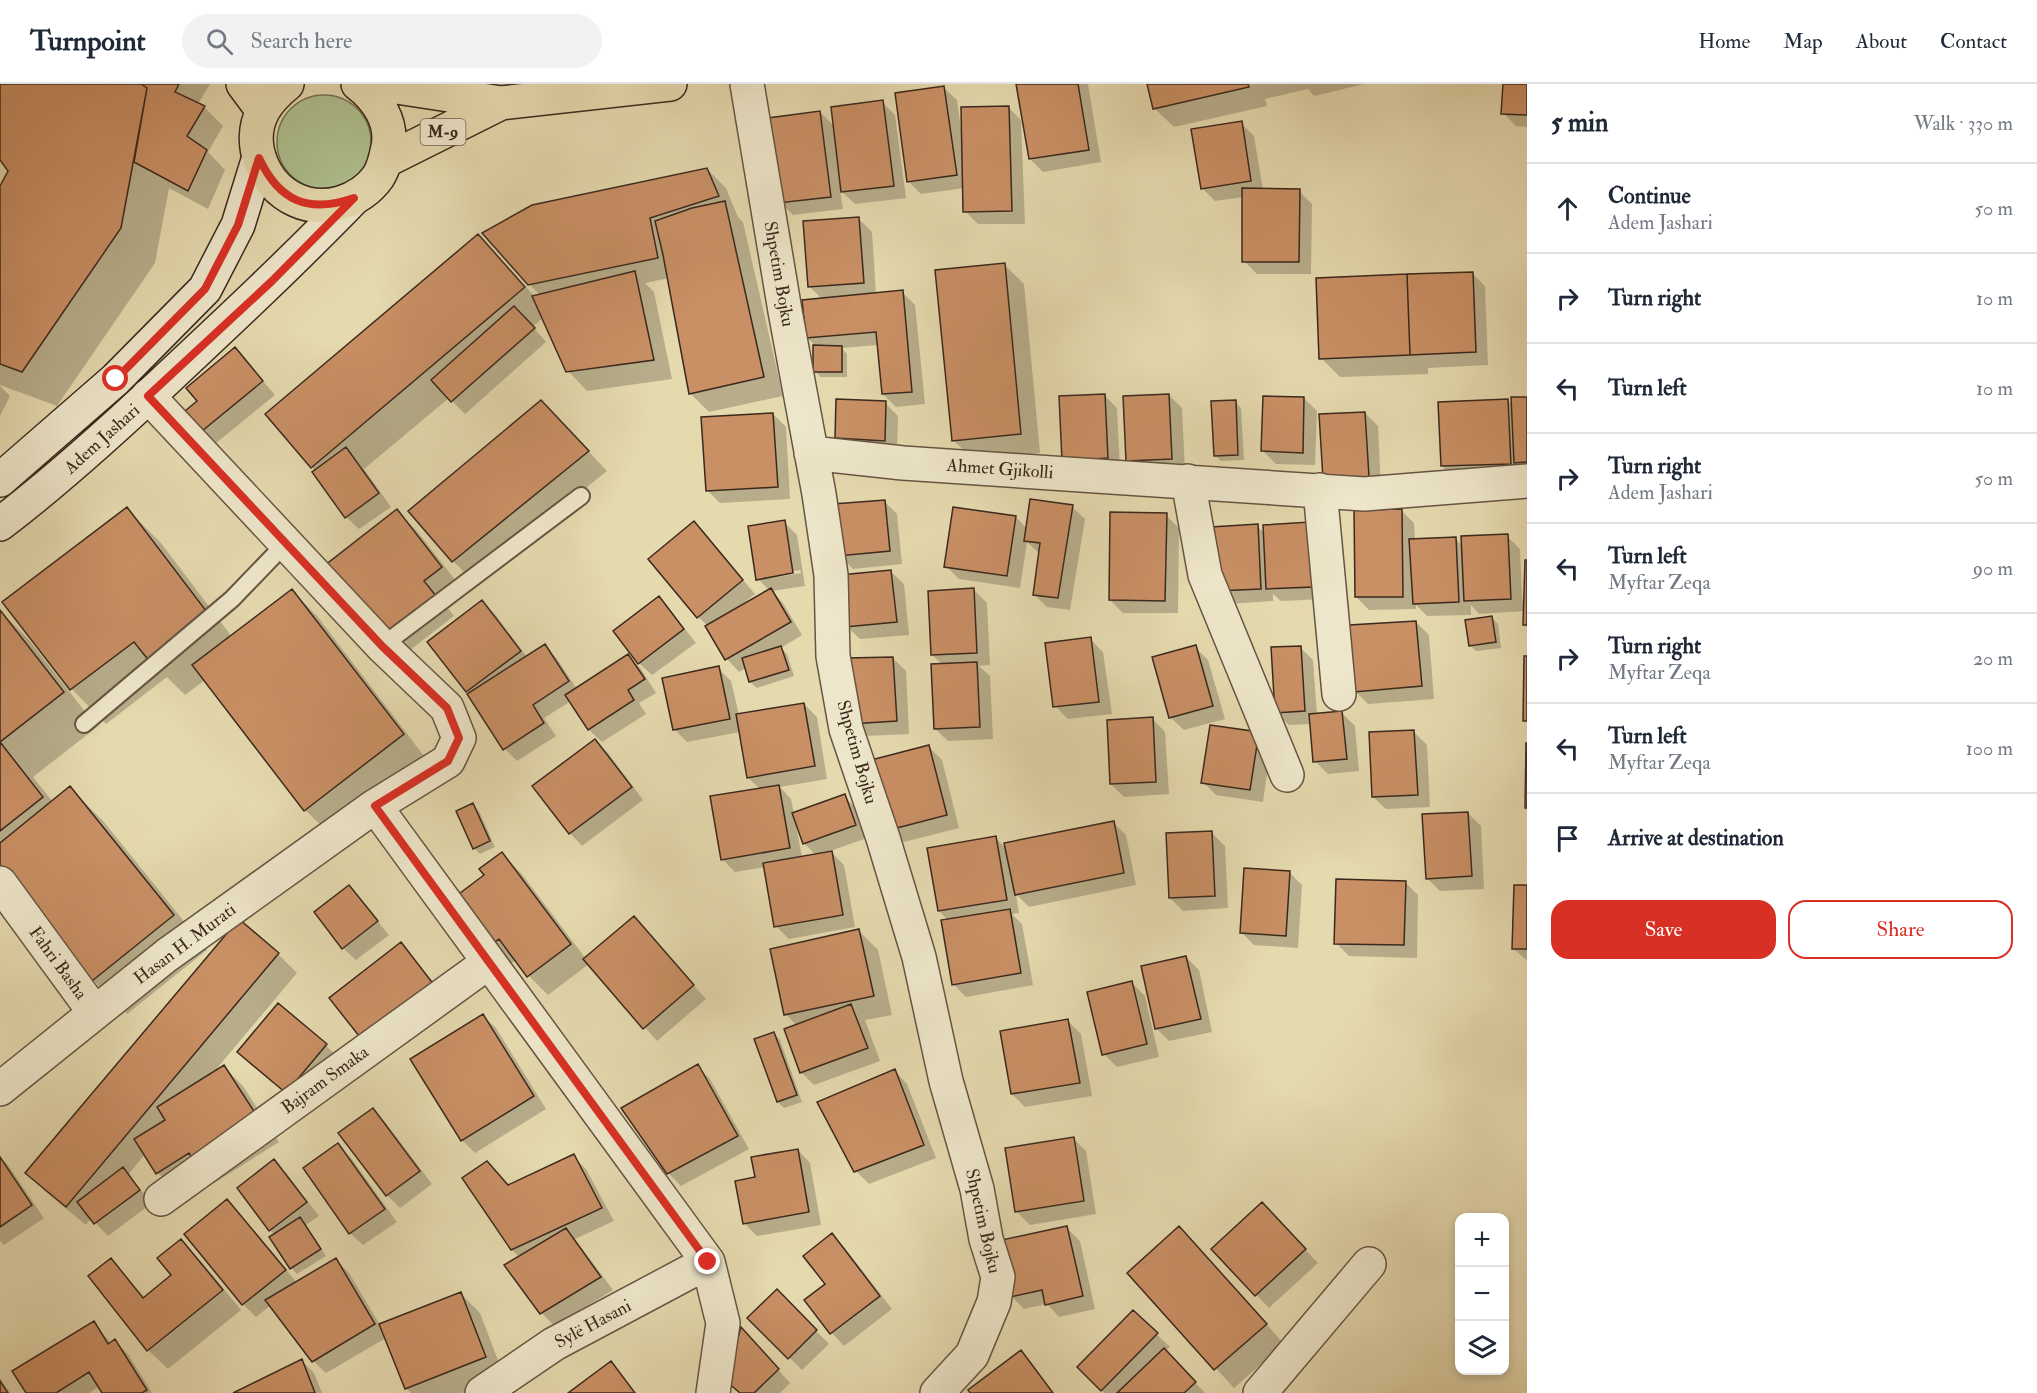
<!DOCTYPE html>
<html lang="en">
<head>
<meta charset="utf-8">
<style>
  :root { --surface:#fff; --page:#f2f2f3; --text:#1f2937; --muted:#747a83; --line:#e0e1e3; --accent:#d93025 }
  body { margin:0; font-family:"IM FELL Double Pica",serif; background:var(--page); color:var(--text) }
  .controls { position:absolute; right:18px; bottom:18px; display:grid; overflow:hidden; border-radius:12px; box-shadow:0 3px 9px #0003 }
  .controls button { width:54px; height:54px; display:grid; place-items:center; padding:0; border:0; border-bottom:2px solid var(--line); background:var(--surface); color:var(--text); font:30px sans-serif }
  .stop { position:absolute; width:18px; height:18px; margin:-14px; border:4px solid #d93025; border-radius:50%; background:#fff }
  .stop.end { background:#d93025; border-color:#fff; box-shadow:0 2px 6px #0008 }
  .list { margin:0; padding:0; list-style:none }
  h2 { display:flex; justify-content:space-between; align-items:center; height:78px; margin:0; padding:0 24px; font-size:26px }
  h2 small { font-size:20px; font-weight:400; color:var(--muted) }
  .list li { display:grid; grid-template-columns:39px 1fr auto; gap:18px; align-items:center; box-sizing:border-box; height:90px; padding:0 24px; border-top:2px solid var(--line) }
  .list b { display:block; font-size:22px; white-space:nowrap }
  .list p { margin:0; font-size:20px; white-space:nowrap; color:var(--muted) }
  .list em { font-size:20px; font-style:normal; color:var(--muted) }
  .actions { display:flex; gap:12px; padding:18px 24px }
  .actions a { flex:1; padding:14px 0; border:2px solid var(--accent); border-radius:18px; text-align:center; font-size:21px; color:var(--accent) }
  .actions .main { background:var(--accent); color:#fff }
  .icon { flex:none; width:33px; height:33px; fill:none; stroke:currentColor; stroke-width:2; stroke-linecap:round; stroke-linejoin:round }
  .map { position:relative; flex:none; width:1527px; height:1309px; overflow:hidden }
  header { display:flex; align-items:center; gap:36px; box-sizing:border-box; height:84px; padding:0 30px; background:var(--surface); border-bottom:2px solid var(--line) }
  header strong { font-size:28px }
  nav { display:flex; gap:33px; margin-inline-start:auto; font-size:21px }
  .search { width:420px; height:54px; background:var(--page); display:flex; align-items:center; gap:15px; box-sizing:border-box; padding:0 21px; border-radius:33px; color:var(--muted); font-size:22px }
  main { display:flex }
  aside { flex:1; background:var(--surface) }
  .map>svg:first-child { display:block }
</style>
</head>
<body>
<header>
<strong>Turnpoint</strong>
<div class="search"><svg class="icon" aria-label="search" viewBox="0 0 24 24"><circle cx="10" cy="10" r="6"/><path d="M15 15l6 6"/></svg>Search here</div>
<nav><a>Home</a><a>Map</a><a>About</a><a>Contact</a></nav>
</header>
<main>
<div class="map">
<svg width="1527" height="1309" viewBox="0 0 1527 1309">
  <rect width="100%" height="100%" fill="#e5d9ae"/>
  <filter id="stains"><feTurbulence type="fractalNoise" baseFrequency=".00333" numOctaves="4"/><feColorMatrix values="0 0 0 0 .2 0 0 0 0 .09 0 0 0 0 .02 0 0 0 .5 -.17"/></filter>
  <radialGradient id="worn" r=".72"><stop offset=".6" stop-color="#630" stop-opacity="0"/><stop offset="1" stop-color="#630" stop-opacity=".3"/></radialGradient>
  <path fill="#afc08f" stroke="#757456" stroke-width="1.5" d="M277 58a47 47 0 1 1 94 0a47 47 0 1 1-94 0Z"/>
  <path fill="#0003" fill-rule="evenodd" d="M0,0H210L198,20L204,23L223,42L208,68L225,86L208,125L169,104L155,179L57,322L0,301V105L10,86L0,74Z
    M1018,0H1088L1101,78L1043,88L1030,75Z
    M1149,0H1364L1314,12L1308,5L1265,15L1267,22L1174,43L1154,24Z
    M1504,0H1527V43L1516,42L1503,29Z
    M944,4L957,16L961,45L1008,23L1021,36L1025,140H978L965,127L964,104L921,110L908,97Z
    M882,18L895,31L906,114L855,120L840,106L843,125L793,131L780,118L820,28L835,43Z
    M1241,39L1254,52L1263,106L1299,107L1312,120L1311,190H1257L1244,177V113L1215,117L1202,104Z
    M707,85L726,104L738,133L743,138L783,312L709,328L690,309L669,194L645,199L654,208L672,295L587,307L568,287L543,233L533,243L546,258L465,330L449,314L364,385L391,423L359,445L346,433L312,383L478,152L535,213L540,211L529,200Z
    M859,135L872,148L876,210L902,208L915,221L925,320L896,323L883,310L878,261L842,264L847,270V293H821L815,287V261L807,254L822,215L809,202Z
    M1005,181L1024,200L1040,369L973,375L953,356Z
    M1472,189L1485,202L1488,281L1428,284V290L1340,293L1321,274Z
    M235,265L275,311L210,364L197,351L199,317Z
    M0,302L10,312L0,332Z
    M1104,311L1117,324L1120,387L1076,389Z
    M1169,311L1182,324L1185,387L1140,389L1127,376Z
    M1304,314L1317,327L1315,381L1276,380L1263,367Z
    M1527,314V390L1455,395L1442,382L1508,317L1513,322Z
    M1235,318L1241,324L1244,376L1221,377L1215,371Z
    M885,319L898,332L897,369L849,367L836,354Z
    M1365,329L1378,342L1381,405L1337,407Z
    M773,330L786,343L790,415L720,419L707,406Z
    M560,337L607,387L472,496L453,477Z
    M884,417L897,430L902,480L853,485L840,472Z
    M1072,423L1085,435L1070,526L1047,523L1034,510L1040,470L1027,458L1020,504L959,495L946,482L1016,433L1027,445Z
    M127,425L161,459L232,553L292,507L317,532L427,676L330,750L305,726L205,596L185,611L167,593L106,640L70,603Z
    M1401,426L1414,439L1415,456L1455,454L1463,463L1507,452L1520,465L1522,515H1525L1527,478V543L1524,541L1525,527L1479,530L1471,521V531L1427,532L1416,521V525L1369,526L1356,513Z
    M396,427L416,446L460,502L442,517L454,532L401,573Z
    M1166,431L1179,444L1178,529H1123L1110,516Z
    M784,438L797,451L805,502L772,507L783,519L802,551L781,564L787,570L794,592L757,604L750,598L746,584L739,588L727,575L708,542L698,533L694,439L755,510L741,521L742,523L770,507L758,495ZM800,486L801,489L766,495V492Z
    M1257,442L1265,450L1325,515L1281,517L1273,510V517L1229,520L1216,507Z
    M891,488L904,500L909,551L860,555L847,543Z
    M974,506L987,519L990,581L979,582L990,592L993,655L948,657L935,645L943,581L932,571Z
    M659,514L671,527L696,559L652,591L639,579Z
    M482,518L495,530L527,573L545,562L557,575L577,605L628,572L641,585L656,609L639,619L646,630L602,658L589,646L571,617L544,634L556,652L517,677L505,665L470,610L429,558Z
    M0,527L29,556L97,643L33,693L53,718L70,704L104,738L207,866L127,930L93,896L0,781Z
    M1492,534L1498,540L1501,564L1476,567L1470,561Z
    M1416,538L1429,551L1434,615L1368,620L1355,607Z
    M1090,555L1103,568L1112,630L1068,635L1055,622Z
    M1195,563L1208,576L1225,635L1184,646L1171,634L1154,574Z
    M1300,563L1313,576L1317,631L1342,629L1355,642L1359,687L1328,690L1315,677L1312,640L1289,641L1276,628Z
    M893,574L906,587L909,650L865,652L852,639Z
    M718,584L731,597L739,631L804,620L817,633L827,695L780,703L791,715L794,730L844,712L857,725L867,754L830,767L844,781L855,843L789,855L776,842L766,783L735,788L722,775L760,705L748,694L740,648L687,658L674,645ZM796,741H798L804,759L816,771L802,773Z
    M1153,635L1165,648L1169,710L1124,713L1111,700Z
    M1211,642L1271,662L1263,718L1216,711L1203,698Z
    M1414,648L1427,661L1430,723L1386,725L1373,713Z
    M595,657L608,669L643,716L582,762L570,749Z
    M929,663L942,676L959,744L904,758L891,745Z
    M473,721L479,727L495,763L480,770L474,764Z
    M1468,729L1481,742L1484,805L1440,807L1427,794Z
    M1113,738L1126,751L1136,801L1029,823L1016,810L1019,829L1012,830L1022,840L1033,901L966,913L953,900L949,837L939,827L996,754L1007,766Z
    M1212,749L1225,762L1228,824L1183,827L1170,814Z
    M502,770L521,789L586,875L634,834L706,915L657,957L589,880L548,911L529,892L516,876L503,885L484,866L486,791Z
    M1289,788L1302,801L1298,864L1254,861L1241,848Z
    M1405,798L1418,811L1417,874L1349,872L1336,859Z
    M1527,802V877L1513,864Z
    M349,803L389,851L356,876L343,864Z
    M859,847L878,866L892,931L865,936L880,977L814,1001L801,988L797,942L786,930Z
    M401,860L413,873L450,919L368,961Z
    M278,870L297,889L213,989L224,983L243,1002L279,1058L216,1098L206,1089L177,1108L158,1089L145,1070L128,1091L152,1119L108,1152L91,1134L86,1141L46,1108L27,1089Z
    M1186,873L1199,886L1212,948L1169,957L1156,944Z
    M1132,899L1145,912L1159,973L1117,983L1104,970Z
    M483,932L496,944L546,1025L475,1069L462,1056Z
    M1068,937L1081,950L1092,1012L1025,1023L1012,1010Z
    M774,949L780,956L802,1018L784,1024L778,1018Z
    M326,961L338,974L300,1021L239,968Z
    M698,982L710,995L749,1065L681,1102L668,1089Z
    M895,987L907,1000L936,1074L869,1100L856,1087Z
    M373,1026L385,1038L432,1100L400,1124L387,1111L340,1049Z
    M1073,1054L1086,1067L1096,1130L1030,1141L1017,1128Z
    M338,1061L351,1074L397,1138L363,1161L350,1149Z
    M798,1066L810,1079L821,1141L757,1152L744,1139L756,1095Z
    M573,1072L586,1085L614,1137L575,1155L613,1206L554,1242L542,1229L520,1174L512,1166L464,1095L487,1079L509,1102Z
    M0,1073L8,1081L44,1134L4,1161L0,1157Z
    M274,1077L287,1090L319,1132L306,1141L326,1172L297,1190L291,1184L275,1151L270,1146Z
    M227,1117L240,1130L297,1199L336,1176L349,1189L380,1241L461,1210L480,1229L504,1292L462,1309H411L406,1304L386,1254L326,1289L313,1277L271,1221L256,1233L243,1220Z
    M1274,1132L1318,1179L1269,1224L1213,1165Z
    M1067,1144L1080,1157L1095,1225L1059,1233L1047,1220L1024,1225L1011,1212Z
    M832,1151L845,1164L892,1225L844,1262L832,1249L806,1217L827,1200Z
    M181,1157L200,1176L241,1226L168,1285L148,1266L90,1193L111,1176L145,1214L173,1191Z
    M1198,1163L1284,1260L1234,1304L1129,1189Z
    M777,1207L829,1260L802,1286L749,1234Z
    M1133,1228L1170,1263L1165,1267L1205,1309H1104L1079,1283Z
    M93,1238L111,1259L115,1257L128,1270L152,1309H104L100,1302L89,1309H28Z
    M753,1258L790,1299L780,1309H740Z
    M1020,1268L1033,1281L1054,1309H972Z
    M301,1276L314,1289L322,1309H236Z
    M611,1279L636,1309H571Z
    M0,1294L10,1309H0Z"/>
  <path fill="#c98f65" stroke="#3b291e" stroke-width="1.5" d="M0,0H141L147,4L121,144L22,288L0,280V102L8,87L0,76Z
    M141,0H179L175,8L205,22L187,52L207,66L188,107L134,78L147,4Z
    M1016,0H1078L1089,66L1029,75Z
    M1147,0H1248L1249,3L1153,25Z
    M1503,0H1527V31L1501,30Z
    M944,2L957,91L907,98L895,9Z
    M883,16L894,102L841,108L831,23Z
    M1009,22L1012,127L963,128L961,23Z
    M820,27L831,113L778,119L768,34Z
    M1242,37L1251,97L1201,105L1191,45Z
    M707,84L719,112L650,134L658,174L528,201L482,149L532,121Z
    M1242,104L1300,105L1299,178H1242Z
    M725,117L764,293L689,310L663,171L655,137L692,124Z
    M859,133L864,199L808,203L803,137Z
    M478,150L525,203L311,384L265,330Z
    M1005,179L1021,350L952,357L935,186Z
    M635,187L654,276L566,288L532,212Z
    M1473,188L1476,268L1410,271L1407,190Z
    M1407,190L1410,271L1319,275L1316,194Z
    M903,206L912,308L882,310L876,248L806,254L802,216Z
    M514,222L535,244L451,318L431,296Z
    M813,261L842,262V288H813Z
    M235,263L263,297L196,352L179,332L197,317L186,304Z
    M1105,310L1108,374L1062,377L1059,312Z
    M1169,310L1172,375L1126,377L1123,312Z
    M1263,312L1304,313L1303,369L1261,367Z
    M1511,313H1527V378L1514,379Z
    M836,315L886,317L885,357L835,354Z
    M1508,315L1511,380L1441,382L1438,318Z
    M541,316L589,367L452,478L408,427Z
    M1236,316L1238,371L1214,372L1211,317Z
    M1365,328L1369,393L1323,395L1319,330Z
    M773,329L778,403L706,407L701,333Z
    M346,363L379,409L345,434L312,388Z
    M1030,415L1073,421L1058,514L1033,511L1040,459L1024,457Z
    M885,416L890,467L838,472L833,420Z
    M127,423L210,532L150,578L134,558L70,606L2,518Z
    M953,423L1016,432L1007,492L944,483Z
    M397,425L442,483L424,497L436,512L381,555L324,482Z
    M1402,425L1403,513H1355L1354,426Z
    M1110,428L1167,429L1165,517L1109,516Z
    M785,436L793,489L756,496L748,442Z
    M694,437L743,496L697,534L648,475Z
    M1310,438L1313,503L1266,505L1263,441Z
    M1258,440L1261,505L1215,507L1211,443Z
    M1508,450L1511,515L1464,517L1461,452Z
    M1456,453L1459,518L1413,520L1409,455Z
    M1525,476H1527V541H1523Z
    M891,486L897,538L845,543L840,491Z
    M771,504L791,538L725,576L705,542Z
    M974,504L977,569L931,571L928,507Z
    M292,505L404,650L304,727L192,581Z
    M659,512L684,545L638,580L613,547Z
    M482,516L521,567L466,608L427,558Z
    M0,526L64,608L0,658Z
    M1492,532L1496,558L1469,562L1465,536Z
    M1416,537L1422,602L1354,608L1349,541Z
    M1091,553L1099,618L1053,623L1045,559Z
    M545,560L569,597L533,621L544,639L503,666L467,610Z
    M1196,561L1213,622L1169,634L1152,573Z
    M781,562L789,586L749,598L742,574Z
    M1301,562L1305,627L1275,629L1271,563Z
    M628,570L645,595L628,606L634,616L588,646L565,611Z
    M1524,572H1527V637H1523Z
    M893,573L897,637L850,640L847,574Z
    M977,578L980,643L934,645L931,580Z
    M719,582L730,635L673,646L662,594Z
    M804,619L815,682L747,694L736,630Z
    M1342,627L1347,675L1313,678L1309,630Z
    M1153,633L1156,698L1110,700L1107,636Z
    M1210,641L1259,648L1250,706L1201,699Z
    M1414,646L1418,711L1372,713L1369,648Z
    M595,655L632,703L569,750L532,702Z
    M0,658L43,713L0,747Z
    M1526,659H1527V724H1525Z
    M929,661L947,731L889,746L871,676Z
    M779,701L790,764L721,776L710,712Z
    M70,702L174,831L92,897L0,783V759Z
    M845,710L856,741L803,760L792,729Z
    M473,719L490,757L473,765L456,727Z
    M1468,728L1472,792L1426,795L1422,730Z
    M1114,737L1124,789L1015,811L1004,759Z
    M1212,747L1215,812L1169,814L1166,749Z
    M996,752L1007,816L938,827L927,764Z
    M832,767L843,831L774,843L763,779Z
    M502,768L571,860L527,893L499,855L483,867L447,819L484,791L479,785Z
    M1244,784L1290,787L1286,852L1240,849Z
    M1336,795L1406,797L1404,861L1334,860Z
    M349,801L378,837L342,865L314,828Z
    M1514,801H1527V865H1512Z
    M1010,825L1021,889L952,901L941,836Z
    M634,832L694,901L643,945L583,875Z
    M239,835L279,869L66,1123L25,1089Z
    M859,845L874,912L784,931L770,865Z
    M401,858L438,906L367,962L329,914Z
    M1186,872L1201,935L1155,945L1141,882Z
    M1132,897L1147,960L1102,971L1087,908Z
    M278,919L327,960L286,1009L237,968Z
    M851,920L868,964L800,989L784,945Z
    M483,930L534,1012L461,1057L410,975Z
    M1068,935L1080,999L1011,1010L1000,947Z
    M774,948L797,1011L777,1018L754,955Z
    M698,980L738,1052L667,1090L621,1024Z
    M224,981L261,1038L195,1080L189,1069L156,1090L134,1055L165,1036L157,1023Z
    M895,985L924,1061L854,1088L817,1018Z
    M373,1024L420,1087L386,1112L338,1049Z
    M1074,1053L1084,1117L1015,1128L1005,1064Z
    M338,1059L385,1125L349,1150L303,1084Z
    M798,1065L809,1128L743,1140L735,1097L755,1093L751,1073Z
    M574,1070L602,1124L511,1166L462,1094L487,1077L508,1101Z
    M0,1073L32,1121L0,1143Z
    M274,1075L307,1118L269,1147L237,1104Z
    M123,1083L140,1106L94,1140L77,1118Z
    M227,1115L286,1186L242,1221L184,1150Z
    M1262,1118L1306,1165L1255,1212L1211,1165Z
    M300,1133L321,1165L290,1185L269,1153Z
    M1067,1142L1083,1212L1045,1221L1042,1206L1010,1213L997,1157Z
    M1179,1142L1267,1240L1214,1286L1127,1189Z
    M566,1144L601,1193L540,1230L504,1181Z
    M832,1149L880,1212L830,1250L804,1216L825,1200L803,1172Z
    M181,1155L223,1206L147,1267L88,1192L111,1174L143,1214L171,1191L157,1174Z
    M336,1174L375,1240L312,1278L265,1216Z
    M777,1205L817,1246L788,1275L747,1234Z
    M461,1208L486,1273L405,1305L379,1240Z
    M1133,1226L1158,1249L1101,1307L1077,1283Z
    M94,1237L108,1260L115,1255L147,1306L142,1309H102L89,1288L56,1309H26L12,1287Z
    M741,1243L779,1285L754,1309H740L726,1297Z
    M1164,1264L1196,1298L1184,1309H1117Z
    M1021,1266L1053,1309H970L968,1306Z
    M302,1275L315,1309H233Z
    M611,1277L635,1309H568Z
    M0,1297L8,1309H0Z"/>
  <g fill="none" stroke-linecap="round" stroke-linejoin="round">
    <g stroke="#665542" stroke-width="20">
      <path id="lane" d="M382,562L581,412
        M84,640L232,515L285,460"/>
    </g>
    <g stroke="#665542" stroke-width="36">
      <path id="street" d="M747,0L785,227L819,410L831,491L833,572L846,645L883,754L919,873L946,997L977,1105L986,1155L998,1193L994,1218L972,1271L937,1309
        M811,369L903,379L1364,410L1527,397
        M1188,397L1205,491L1287,691
        M1320,406L1339,610
        M375,722L708,1178L723,1239L713,1309
        M0,799L95,929
        M0,1005L167,871L375,722L448,677L459,654L447,624L382,562L148,312
        M161,1115L489,878
        M482,1309L554,1260L708,1178
        M1260,1309L1369,1180"/>
    </g>
    <g stroke="#3b291e" stroke-width="36">
      <path id="secondary" d="M0,396L116,295L205,205L238,141L259,73
        M0,440C59,395 114,345 168,294C231,235 294,176 354,114"/>
    </g>
    <g stroke="#3b291e" stroke-width="36">
      <path id="primary" d="M243,0L263,27
        M287,0C277,8 269,16 263,27C246,59 263,101 296,116C324,129 360,118 378,93C384,84 386,73 388,63C393,38 377,14 358,0
        M377,0L501,19L670,0
        M385,77L501,19"/>
    </g>
    <use href="#lane" stroke="#eee6ca" stroke-width="16"/>
    <use href="#street" stroke="#eee6ca" stroke-width="33"/>
    <use href="#secondary" stroke="#eee6ca" stroke-width="33"/>
    <use href="#primary" stroke="#e5d9ae" stroke-width="33"/>
  </g>
  <g fill="none" stroke-linecap="round" stroke-linejoin="round">
    <path stroke="#d93025" stroke-width="8" d="M116,295L205,205L238,141L259,74C279,117 308,130 354,114L272,197L148,312L382,562L447,624L459,654L448,677L375,722L708,1178"/>
  </g>
  <g text-anchor="middle" dominant-baseline="central" stroke-width="4.5" stroke-linejoin="round" paint-order="stroke">
    <rect fill="#eee6ca" stroke="#716252" stroke-width="1.5" x="420.5" y="35" width="45" height="26" rx="4.5"/>
    <g font-size="16" font-weight="bold" fill="#3b291e">
      <text x="443" y="48">M-9</text>
    </g>
    <g font-size="18" fill="#3b291e" stroke="#eee6ca">
      <text transform="translate(779 190) rotate(80)">Shpetim Bojku</text>
      <text transform="translate(102 355) rotate(-42)">Adem Jashari</text>
      <text transform="translate(1000 385) rotate(4)">Ahmet Gjikolli</text>
      <text transform="translate(857 668) rotate(74)">Shpetim Bojku</text>
      <text transform="translate(185 860) rotate(-37)">Hasan H. Murati</text>
      <text transform="translate(58 879) rotate(54)">Fahri Basha</text>
      <text transform="translate(325 996) rotate(-36)">Bajram Smaka</text>
      <text transform="translate(983 1137) rotate(77)">Shpetim Bojku</text>
      <text transform="translate(593 1240) rotate(-28)">Sylë Hasani</text>
    </g>
  </g>
  <rect width="100%" height="100%" filter="url(#stains)"/>
  <rect width="100%" height="100%" fill="url(#worn)"/>
</svg>
<div class="controls">
<button>+</button>
<button>−</button>
<button><svg class="icon" aria-label="layers" viewBox="0 0 24 24"><path d="M12 4l9 5-9 5-9-5zM3 14l9 5 9-5"/></svg></button>
</div>
<div class="stop" style="left:116px;top:295px"></div>
<div class="stop end" style="left:708px;top:1178px"></div>
</div>
<aside>
<h2>5 min<small>Walk · 330 m</small></h2>
<ul class="list">
<li><svg class="icon" aria-label="ahead" viewBox="0 0 24 24"><path d="M12 20V5M6 11l6-6 6 6"/></svg><div><b>Continue</b><p>Adem Jashari</p></div><em>50 m</em></li>
<li><svg class="icon" aria-label="right" viewBox="0 0 24 24"><path d="M7 20v-9h11M14 6l5 5-5 5"/></svg><div><b>Turn right</b></div><em>10 m</em></li>
<li><svg class="icon" aria-label="left" viewBox="0 0 24 24"><path d="M17 20v-9H6M10 6l-5 5 5 5"/></svg><div><b>Turn left</b></div><em>10 m</em></li>
<li><svg class="icon" aria-label="right" viewBox="0 0 24 24"><path d="M7 20v-9h11M14 6l5 5-5 5"/></svg><div><b>Turn right</b><p>Adem Jashari</p></div><em>50 m</em></li>
<li><svg class="icon" aria-label="left" viewBox="0 0 24 24"><path d="M17 20v-9H6M10 6l-5 5 5 5"/></svg><div><b>Turn left</b><p>Myftar Zeqa</p></div><em>90 m</em></li>
<li><svg class="icon" aria-label="right" viewBox="0 0 24 24"><path d="M7 20v-9h11M14 6l5 5-5 5"/></svg><div><b>Turn right</b><p>Myftar Zeqa</p></div><em>20 m</em></li>
<li><svg class="icon" aria-label="left" viewBox="0 0 24 24"><path d="M17 20v-9H6M10 6l-5 5 5 5"/></svg><div><b>Turn left</b><p>Myftar Zeqa</p></div><em>100 m</em></li>
<li><svg class="icon" aria-label="arrive" viewBox="0 0 24 24"><path d="M6 21V4h12l-3 4 3 4H6"/></svg><div><b>Arrive at destination</b></div></li>
</ul>
<div class="actions"><a class="main">Save</a><a>Share</a></div>
</aside>
</main>
</body>
</html>
